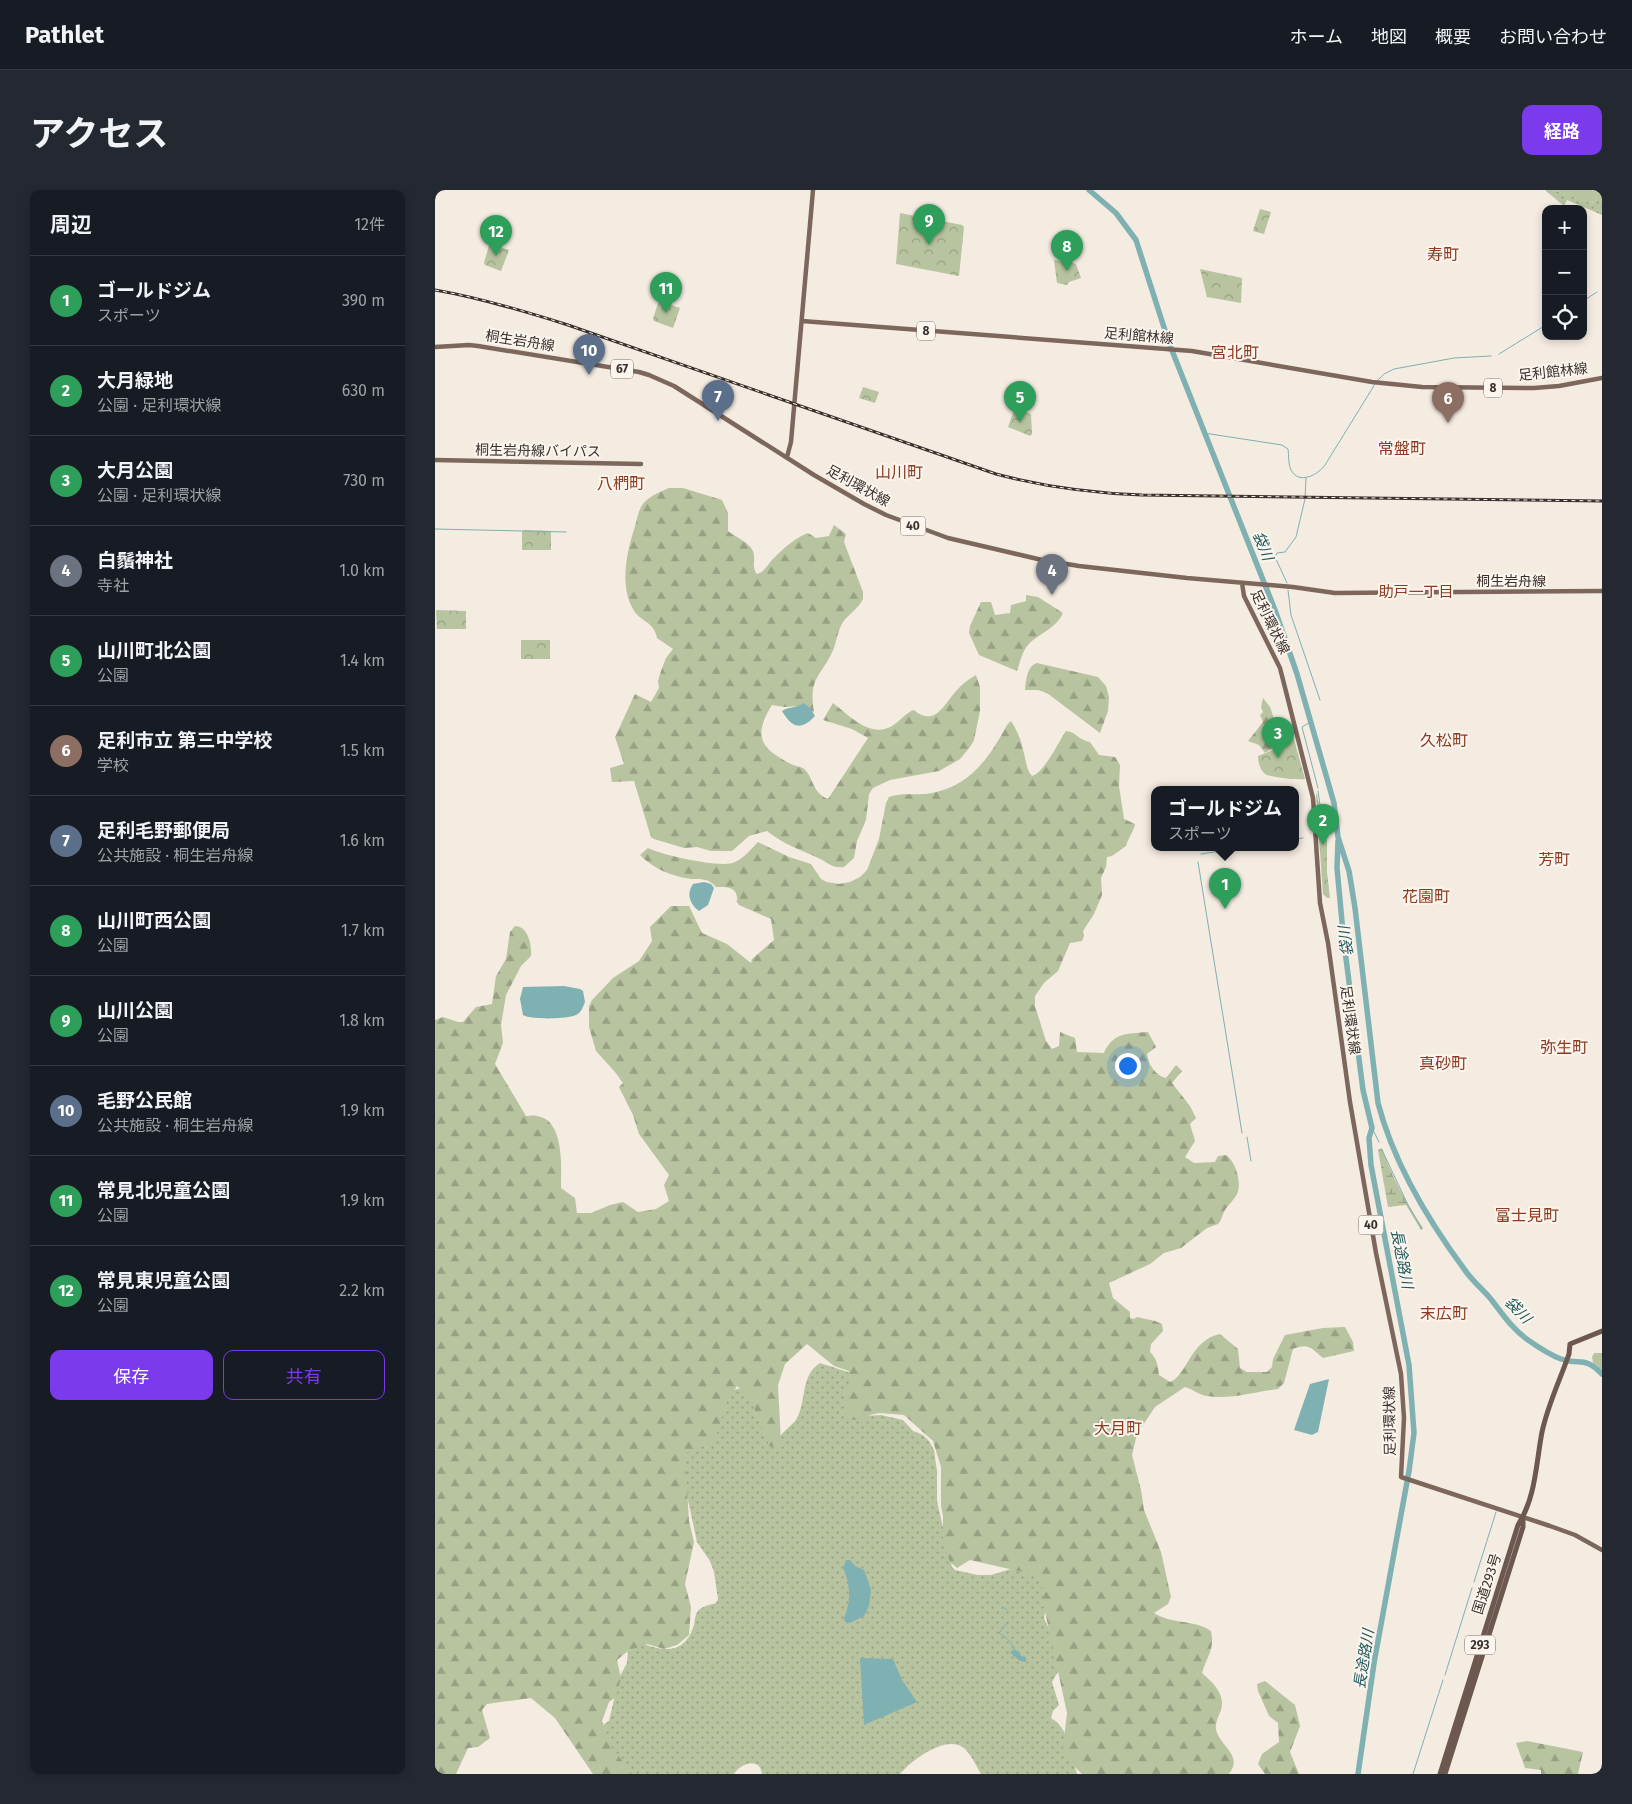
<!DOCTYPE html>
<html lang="ja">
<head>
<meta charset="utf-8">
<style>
  :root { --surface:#171b24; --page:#242831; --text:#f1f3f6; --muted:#9ea1a6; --line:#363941; --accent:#7c3aed }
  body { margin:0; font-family:"Fira Sans","Noto Sans JP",sans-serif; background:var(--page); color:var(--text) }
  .controls { position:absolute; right:15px; top:15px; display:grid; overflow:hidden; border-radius:10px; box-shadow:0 2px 8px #0003 }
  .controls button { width:45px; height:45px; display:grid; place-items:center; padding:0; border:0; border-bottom:1px solid var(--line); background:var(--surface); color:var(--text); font:25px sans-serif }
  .you { position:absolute; left:692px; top:875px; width:18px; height:18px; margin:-12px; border:4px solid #fff; border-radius:50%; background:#1a73e8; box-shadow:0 0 0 8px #1a73e833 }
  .badge { display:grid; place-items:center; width:32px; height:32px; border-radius:50%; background:var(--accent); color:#fff; font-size:16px; font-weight:700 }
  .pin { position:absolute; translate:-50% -41px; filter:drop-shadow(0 1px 2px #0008) }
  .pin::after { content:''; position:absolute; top:26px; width:18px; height:15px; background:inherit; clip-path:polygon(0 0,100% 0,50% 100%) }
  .popup { position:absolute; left:716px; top:596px; width:148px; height:65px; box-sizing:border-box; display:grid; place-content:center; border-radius:10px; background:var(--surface); filter:drop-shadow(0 1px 4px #0005); font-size:16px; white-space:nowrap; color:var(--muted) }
  .popup b { font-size:19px; color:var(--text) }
  .popup::after { content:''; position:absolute; left:50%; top:100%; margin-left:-10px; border:10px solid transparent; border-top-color:var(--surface) }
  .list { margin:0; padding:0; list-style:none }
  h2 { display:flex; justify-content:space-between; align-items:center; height:65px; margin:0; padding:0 20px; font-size:21px }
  h2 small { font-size:16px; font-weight:400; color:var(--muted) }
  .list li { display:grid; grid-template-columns:32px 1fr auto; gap:15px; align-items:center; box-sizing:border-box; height:90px; padding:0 20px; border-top:1px solid var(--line) }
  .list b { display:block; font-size:19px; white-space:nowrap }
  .list p { margin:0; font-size:16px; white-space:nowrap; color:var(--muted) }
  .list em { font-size:16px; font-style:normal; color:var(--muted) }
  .actions { display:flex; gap:10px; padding:15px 20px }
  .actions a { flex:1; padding:11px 0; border:1px solid var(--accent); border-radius:10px; text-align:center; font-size:18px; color:var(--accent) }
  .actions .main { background:var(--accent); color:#fff }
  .icon { flex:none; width:28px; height:28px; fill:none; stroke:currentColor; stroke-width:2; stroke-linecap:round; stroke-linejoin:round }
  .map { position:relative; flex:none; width:1167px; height:1584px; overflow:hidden; border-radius:10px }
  header { display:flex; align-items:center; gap:30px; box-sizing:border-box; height:70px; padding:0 25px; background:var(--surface); border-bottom:1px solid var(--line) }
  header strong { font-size:24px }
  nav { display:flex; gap:28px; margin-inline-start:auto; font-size:18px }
  .intro { display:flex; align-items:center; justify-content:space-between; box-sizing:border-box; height:120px; padding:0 30px }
  h1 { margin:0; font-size:35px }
  .button { padding:12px 22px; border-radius:10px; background:var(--accent); color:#fff; font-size:18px; font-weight:700 }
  main { display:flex; gap:30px; padding:0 30px }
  aside { flex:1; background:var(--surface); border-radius:10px; box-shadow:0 2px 8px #0003 }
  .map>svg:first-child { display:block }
</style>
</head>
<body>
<header>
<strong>Pathlet</strong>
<nav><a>ホーム</a><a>地図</a><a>概要</a><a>お問い合わせ</a></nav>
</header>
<div class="intro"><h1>アクセス</h1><a class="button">経路</a></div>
<main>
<aside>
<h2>周辺<small>12件</small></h2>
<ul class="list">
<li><span class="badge" style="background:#2e9e5b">1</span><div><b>ゴールドジム</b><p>スポーツ</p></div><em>390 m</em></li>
<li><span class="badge" style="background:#2e9e5b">2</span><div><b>大月緑地</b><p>公園 · 足利環状線</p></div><em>630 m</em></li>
<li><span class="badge" style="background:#2e9e5b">3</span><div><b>大月公園</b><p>公園 · 足利環状線</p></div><em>730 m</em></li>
<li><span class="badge" style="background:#6b7280">4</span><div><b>白鬚神社</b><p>寺社</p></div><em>1.0 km</em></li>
<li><span class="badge" style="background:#2e9e5b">5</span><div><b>山川町北公園</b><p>公園</p></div><em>1.4 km</em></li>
<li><span class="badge" style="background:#8d6e63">6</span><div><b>足利市立 第三中学校</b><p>学校</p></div><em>1.5 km</em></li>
<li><span class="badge" style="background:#5c6f8a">7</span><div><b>足利毛野郵便局</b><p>公共施設 · 桐生岩舟線</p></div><em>1.6 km</em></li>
<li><span class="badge" style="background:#2e9e5b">8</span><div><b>山川町西公園</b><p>公園</p></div><em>1.7 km</em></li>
<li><span class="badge" style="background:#2e9e5b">9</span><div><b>山川公園</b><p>公園</p></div><em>1.8 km</em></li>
<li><span class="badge" style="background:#5c6f8a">10</span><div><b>毛野公民館</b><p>公共施設 · 桐生岩舟線</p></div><em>1.9 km</em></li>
<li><span class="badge" style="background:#2e9e5b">11</span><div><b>常見北児童公園</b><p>公園</p></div><em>1.9 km</em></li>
<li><span class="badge" style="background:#2e9e5b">12</span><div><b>常見東児童公園</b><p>公園</p></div><em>2.2 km</em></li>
</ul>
<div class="actions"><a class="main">保存</a><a>共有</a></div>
</aside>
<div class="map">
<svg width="1167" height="1584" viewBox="0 0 1167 1584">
  <defs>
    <pattern id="grass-dots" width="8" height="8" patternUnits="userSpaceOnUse" patternTransform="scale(1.25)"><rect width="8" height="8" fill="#b8c4a0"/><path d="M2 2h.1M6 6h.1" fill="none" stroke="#97a083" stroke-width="1.8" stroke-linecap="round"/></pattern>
    <pattern id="forest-firs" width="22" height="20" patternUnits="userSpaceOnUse" patternTransform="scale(1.25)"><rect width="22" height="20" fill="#b8c4a0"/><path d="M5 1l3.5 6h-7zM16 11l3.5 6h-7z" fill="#97a083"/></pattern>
    <pattern id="wetland-marsh" width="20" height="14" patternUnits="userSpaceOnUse" patternTransform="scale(1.25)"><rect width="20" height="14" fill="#b8c4a0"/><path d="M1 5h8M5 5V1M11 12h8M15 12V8" fill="none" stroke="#97a083"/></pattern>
    <pattern id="park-crowns" width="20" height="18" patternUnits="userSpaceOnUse" patternTransform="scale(1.25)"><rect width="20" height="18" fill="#b8c4a0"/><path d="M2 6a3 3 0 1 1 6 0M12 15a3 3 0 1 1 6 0" fill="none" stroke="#97a083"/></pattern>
  </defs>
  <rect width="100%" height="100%" fill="#f4ebe1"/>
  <path fill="url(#grass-dots)" d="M1110,0H1118L1157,13L1160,11L1164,0H1167V25L1132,10L1129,16Z
    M385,1173L416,1183L430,1226L446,1225L468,1230L478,1241L488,1245L494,1251L499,1260L502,1281V1311L517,1377L520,1380L543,1385H556L576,1379L599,1381L606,1388L612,1412L609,1428L616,1443L624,1480L617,1492L624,1515L618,1521L616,1528C635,1539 636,1565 642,1584H546C542,1577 535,1563 529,1558C511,1544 476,1571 465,1584H327C326,1581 326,1578 324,1576C316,1569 303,1577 299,1584H193L177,1562L165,1537L174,1531L184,1488L192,1473L193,1461L209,1454C232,1463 251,1462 259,1435C260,1430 260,1425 263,1421C267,1416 275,1415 281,1413L283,1409L279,1382L275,1371L262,1352L246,1277V1264L295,1201L306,1198L316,1204L344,1247C349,1241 356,1236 361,1230C372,1212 365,1185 385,1173Z"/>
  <path fill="url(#forest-firs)" d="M234,298H248L287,310L293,323V341C300,347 314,352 318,361C321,369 316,377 322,384C330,382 334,372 340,367C350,357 360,348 373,343L381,348L394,346L399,335L411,344L409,352L428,402V409C424,418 414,424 408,432C403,440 402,449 399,458C387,487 373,486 379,522L367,516L349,517L337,515C317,547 326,559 358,575C361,576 367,577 369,579C378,586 377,603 393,609L433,548L417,539L388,530L398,513C414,525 435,549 457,536C464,532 469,525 476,521L479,520C500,538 509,514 522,500C527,494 534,489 541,485L545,497V521L539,550L535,557L525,569L504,581L455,590L438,598L434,604L431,630L422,651L419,668L409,677C397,679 391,671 381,667C363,659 347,653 332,641L314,646L297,661H276L262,657L249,658L219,649L216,647L199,591L177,592L175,578L189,574L180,547C187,533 193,518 200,504L216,512L224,498L223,491L226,481L231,468L238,459L222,448C219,431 205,432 198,419C184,394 192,362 200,336C202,330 203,322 206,317C211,307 225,302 234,298Z
    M591,405L603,407L628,423C621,439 604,443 593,455C587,462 585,472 582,481L544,465L534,443L535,436L546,412H556L560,425L575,423L576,415L591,411Z
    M602,473L663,487L671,496L674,507L673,521L665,543L612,503L603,500H590C591,490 592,476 602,473Z
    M828,508L835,517L845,546L841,556L830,563L824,555L813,551L828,532L825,525L828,522L826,517Z
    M576,531C582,540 586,550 588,560C591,569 591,580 597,586C609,583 624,551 631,541C642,542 643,550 655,552L664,565L680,567L685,575L684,596L689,629L700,634C698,643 693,648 691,656L677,666L672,667L671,677L666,688L667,705L659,724L648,741L649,746L647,751L635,753L623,781L609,793L600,806V816L611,851L617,859L624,856L625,842L640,848L642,862L669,863C678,842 692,844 713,842L721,857L712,864C713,874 721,886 731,888L741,875L747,881L737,893L755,916L761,928L755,934L760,951L750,967L759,973L780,972L783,966L791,965C801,972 807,993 802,1004C799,1010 793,1015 790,1020C787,1025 787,1030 783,1034L772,1038L746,1058L729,1063L715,1074L674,1093L678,1108L695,1122V1128L699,1129L702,1127L720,1131L727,1134L728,1141L716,1154L715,1162C722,1169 723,1175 724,1185L735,1192C752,1186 755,1150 785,1144L803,1159L805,1178L812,1182H832L837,1177L838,1169L850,1145L888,1138L910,1137L918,1152L919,1161L888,1168C877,1159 874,1152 858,1159L849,1193L843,1199C820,1202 794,1210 772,1206C764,1205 758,1199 750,1197L720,1217L702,1244L697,1265L706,1300L709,1320L726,1362L736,1407L733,1414L719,1423C738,1435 759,1429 776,1441C780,1460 772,1466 767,1483C777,1492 791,1504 786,1520C784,1525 780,1533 781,1539C784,1556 809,1565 794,1584H647L635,1572L628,1557L632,1523L609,1417L608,1399L600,1385L535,1370L522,1378L515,1372L508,1352V1326L506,1316V1277L498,1251L469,1225L444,1223L435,1225L429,1231L412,1229C408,1219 410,1210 408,1200L416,1192L414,1181L399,1176L372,1154L350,1174L343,1195L346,1253L335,1257L314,1206L302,1196L292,1212L280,1250L250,1264L254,1331L259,1352L250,1394L256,1417L254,1445L242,1455L229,1459L212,1454L193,1461L182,1470L186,1488L181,1507L174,1512L167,1531L176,1556L197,1584H158L120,1528L96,1508L52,1514L47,1520L55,1548L43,1557L33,1558L21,1584H0V830L8,827L23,832H28L41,817L57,814L61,786L71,769L75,742L80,736C93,736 97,755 96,766L86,776L71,805L66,835L68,853L60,874L91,926C94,926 99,925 102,926C130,930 126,978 126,998L140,1008L142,1023H156L175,1015L188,1012L203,1022L221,1019L234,1011L229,995L234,985L204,944L198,925L184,897L188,893L180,882L161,861L154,837V816L157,810L178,788L204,771L217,751L215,737L236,716H254L267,743L292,754L316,773L317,769L339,750L336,729L304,715C299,708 303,714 302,707C301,696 289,697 281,697C272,687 267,690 256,689C236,686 219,679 205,665L213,658C226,665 288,679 300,672C308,669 317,658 323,652L354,667L376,674L386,689L392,692L404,694L415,692L425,687L432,680L444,649L451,613L454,607C467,602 483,606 497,603C535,596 555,567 572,535Z
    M1159,1163H1167V1180L1158,1173L1157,1167Z
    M830,1491L860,1515L865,1536L855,1562L864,1584H830L823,1574L827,1564L844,1552L843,1533L834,1526L823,1501L822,1494Z
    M1092,1551L1148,1562L1143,1584H1106V1580L1090,1578L1081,1553Z"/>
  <path fill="url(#wetland-marsh)" d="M947,958C956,986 972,1014 988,1038L986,1040L971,1015L953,1017L943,960Z"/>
  <path fill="url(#park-crowns)" d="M825,19L836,22L829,44L818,41Z
    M465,23L527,35L529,37L524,86L461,74Z
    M56,54L74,60L66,81L50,75L49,73L54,55Z
    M619,70L638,73L641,74L646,88L634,92L632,95L622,93Z
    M765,79L807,88L806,113L772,107Z
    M225,111L245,118L238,138L219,131L218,129L223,113Z
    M428,197L444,202L440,213L424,208Z
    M580,217L596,224L597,244L595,246L573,237Z
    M89,340L116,341V360H87V342Z
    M2,420L31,421V439H2L1,421Z
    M86,450H115V469H86Z
    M857,542L870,589C863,590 837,588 830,584C825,580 823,572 823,566L841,559L843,554L842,546Z
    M882,603L888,642L889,644H892V682L895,708H892L888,704L881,605Z"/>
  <path fill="#b8c4a0" d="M1118,0H1164L1160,11L1156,13Z"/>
  <path fill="#7fb0b2" d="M369,513L376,519L380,526C366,541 357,538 347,521C352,517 362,518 369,513Z
    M269,692L276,694L279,698L273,715L264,721C255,714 251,704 258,694Z
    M129,796L145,799L148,801L150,812C148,817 146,823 141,825C133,829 96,830 88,825L85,809L88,797Z
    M894,1189L883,1242L877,1245L859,1240L875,1194Z
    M411,1370H415L420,1376L429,1380L436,1400L434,1416L429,1426L415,1433L410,1432L409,1428C416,1412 416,1395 408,1378Z
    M578,1460L584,1461L586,1466L591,1467V1472L585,1471C582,1468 577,1465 575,1462Z
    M425,1468L458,1469L467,1490L482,1512L429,1535Z"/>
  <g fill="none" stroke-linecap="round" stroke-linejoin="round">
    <path stroke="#7fb0b2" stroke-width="1" d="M1148,111L1162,102
      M1064,164L1111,135
      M942,191L949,184L959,179L1019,168L1056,166
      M769,243L847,255L853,259C854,266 853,274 856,280C864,295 883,285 890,275L940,194
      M0,339L131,342
      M852,393L840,367L842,363L850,362L861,347L870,309L871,288
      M853,400L856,425L885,510
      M877,531L867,537L883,598
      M883,601L889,643
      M860,649L868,648
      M766,664L806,658
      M763,672L807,943
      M937,938L944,952
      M812,947L816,971
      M947,960L973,1015L987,1039
      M1039,1392L1061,1322
      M569,1418L572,1420
      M572,1433L564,1443C570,1446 577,1452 580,1460
      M1010,1485L1037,1398
      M978,1584L1008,1490"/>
    <path stroke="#7fb0b2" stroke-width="5.5" d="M654,0L681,23L701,50L734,153L840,420L862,484L899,613L903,647L914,681L920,718L943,913C959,975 994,1032 1032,1083C1039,1092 1048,1100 1055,1108C1067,1123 1077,1139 1093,1150C1103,1157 1115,1165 1126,1169C1146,1176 1148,1165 1167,1184
      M903,651L902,678L909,753L928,900L937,938L934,948L936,975L974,1175L979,1243L974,1281L939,1473L923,1584"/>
    <path stroke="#7d675c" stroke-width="4.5" d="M367,131L757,161L937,192L987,197L1099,198L1124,196L1167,188
      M0,157L34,155L43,156L204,182L214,185L239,196L379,285L429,314L451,325L513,348L607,370L644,376L752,388L858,397L900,403L1167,401
      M352,267L356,252L378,0
      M0,270L206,274
      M807,393L809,406L845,478L878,608L885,713L893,753L915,912L941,1063L966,1184L969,1228L966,1287L1115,1336L1140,1345L1167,1360"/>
    <path stroke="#6c584f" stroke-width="5" d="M1005,1584L1083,1335C1101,1307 1101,1273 1107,1242C1113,1214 1125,1190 1134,1164L1135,1154L1167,1141
      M1010,1584L1088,1337V1330"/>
    <g stroke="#3b302b" stroke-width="3">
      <path id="rail" d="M0,100C46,108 89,121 133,135L561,284C610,297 657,303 707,305L1167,311"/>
    </g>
    <use href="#rail" stroke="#fbf5ee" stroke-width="1" stroke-dasharray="4" stroke-linecap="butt"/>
  </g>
  <g text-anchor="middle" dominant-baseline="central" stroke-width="4" stroke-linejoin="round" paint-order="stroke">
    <g fill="#fbf5ee" stroke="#756b66" stroke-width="1">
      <rect x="482" y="131.5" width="18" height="19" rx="4"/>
      <rect x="176" y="169.5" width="22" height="19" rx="4"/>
      <rect x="1049" y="188.5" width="18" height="19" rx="4"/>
      <rect x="465.5" y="326.5" width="25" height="19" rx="4"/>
      <rect x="923.5" y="1025.5" width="25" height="19" rx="4"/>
      <rect x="1030" y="1445.5" width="30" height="19" rx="4"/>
    </g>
    <g font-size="12" font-weight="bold" fill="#3b302b">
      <text x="491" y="141">8</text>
      <text x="187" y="179">67</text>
      <text x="1058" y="198">8</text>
      <text x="478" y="336">40</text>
      <text x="936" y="1035">40</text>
      <text x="1045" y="1455">293</text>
    </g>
    <g font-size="14" fill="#3b302b" stroke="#fbf5ee">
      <text transform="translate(704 146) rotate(5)">足利館林線</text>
      <text transform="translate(85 151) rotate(9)">桐生岩舟線</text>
      <text transform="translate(1118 182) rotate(-6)">足利館林線</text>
      <text transform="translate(103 261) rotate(1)">桐生岩舟線バイパス</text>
      <text transform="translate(423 296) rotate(29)">足利環状線</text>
      <text x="1076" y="391">桐生岩舟線</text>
      <text transform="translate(835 432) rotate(64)">足利環状線</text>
      <text transform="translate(915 830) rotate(82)">足利環状線</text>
      <text transform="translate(955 1231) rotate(-91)">足利環状線</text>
      <text transform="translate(1052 1394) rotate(-72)">国道293号</text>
    </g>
    <g font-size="15" font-style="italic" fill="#1f5a5e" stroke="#fbf5ee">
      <text transform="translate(828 356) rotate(68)">袋川</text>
      <text transform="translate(911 751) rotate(-97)">袋川</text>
      <text transform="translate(967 1069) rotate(79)">長途路川</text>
      <text transform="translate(1083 1120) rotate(46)">袋川</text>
      <text transform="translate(929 1469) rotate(-81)">長途路川</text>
    </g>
    <g font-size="15" fill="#8c3b22" stroke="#fbf5ee">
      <text x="981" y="402">助戸一丁目</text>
    </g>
    <g font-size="16" fill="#8c3b22" stroke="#fbf5ee">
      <text x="1008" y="64">寿町</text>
      <text x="800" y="162">宮北町</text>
      <text x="967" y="258">常盤町</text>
      <text x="464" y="282">山川町</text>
      <text x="186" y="293">八椚町</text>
      <text x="1009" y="550">久松町</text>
      <text x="1119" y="669">芳町</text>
      <text x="991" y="706">花園町</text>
      <text x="1129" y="857">弥生町</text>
      <text x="1008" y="873">真砂町</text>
      <text x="1092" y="1025">富士見町</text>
      <text x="1009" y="1123">末広町</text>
      <text x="683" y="1238">大月町</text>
    </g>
  </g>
</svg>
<div class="controls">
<button>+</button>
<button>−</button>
<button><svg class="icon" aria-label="locate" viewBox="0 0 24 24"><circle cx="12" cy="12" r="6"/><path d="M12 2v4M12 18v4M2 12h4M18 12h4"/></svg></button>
</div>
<div class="you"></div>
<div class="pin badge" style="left:790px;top:719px;background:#2e9e5b">1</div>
<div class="popup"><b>ゴールドジム</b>スポーツ</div>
<div class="pin badge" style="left:888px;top:655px;background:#2e9e5b">2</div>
<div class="pin badge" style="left:843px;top:568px;background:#2e9e5b">3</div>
<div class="pin badge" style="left:617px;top:405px;background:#6b7280">4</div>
<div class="pin badge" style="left:585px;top:232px;background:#2e9e5b">5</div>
<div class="pin badge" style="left:1013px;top:233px;background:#8d6e63">6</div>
<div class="pin badge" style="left:283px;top:231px;background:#5c6f8a">7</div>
<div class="pin badge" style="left:632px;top:81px;background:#2e9e5b">8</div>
<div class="pin badge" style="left:494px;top:55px;background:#2e9e5b">9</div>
<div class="pin badge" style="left:154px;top:185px;background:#5c6f8a">10</div>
<div class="pin badge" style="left:231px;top:123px;background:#2e9e5b">11</div>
<div class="pin badge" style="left:61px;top:66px;background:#2e9e5b">12</div>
</div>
</main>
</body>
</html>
